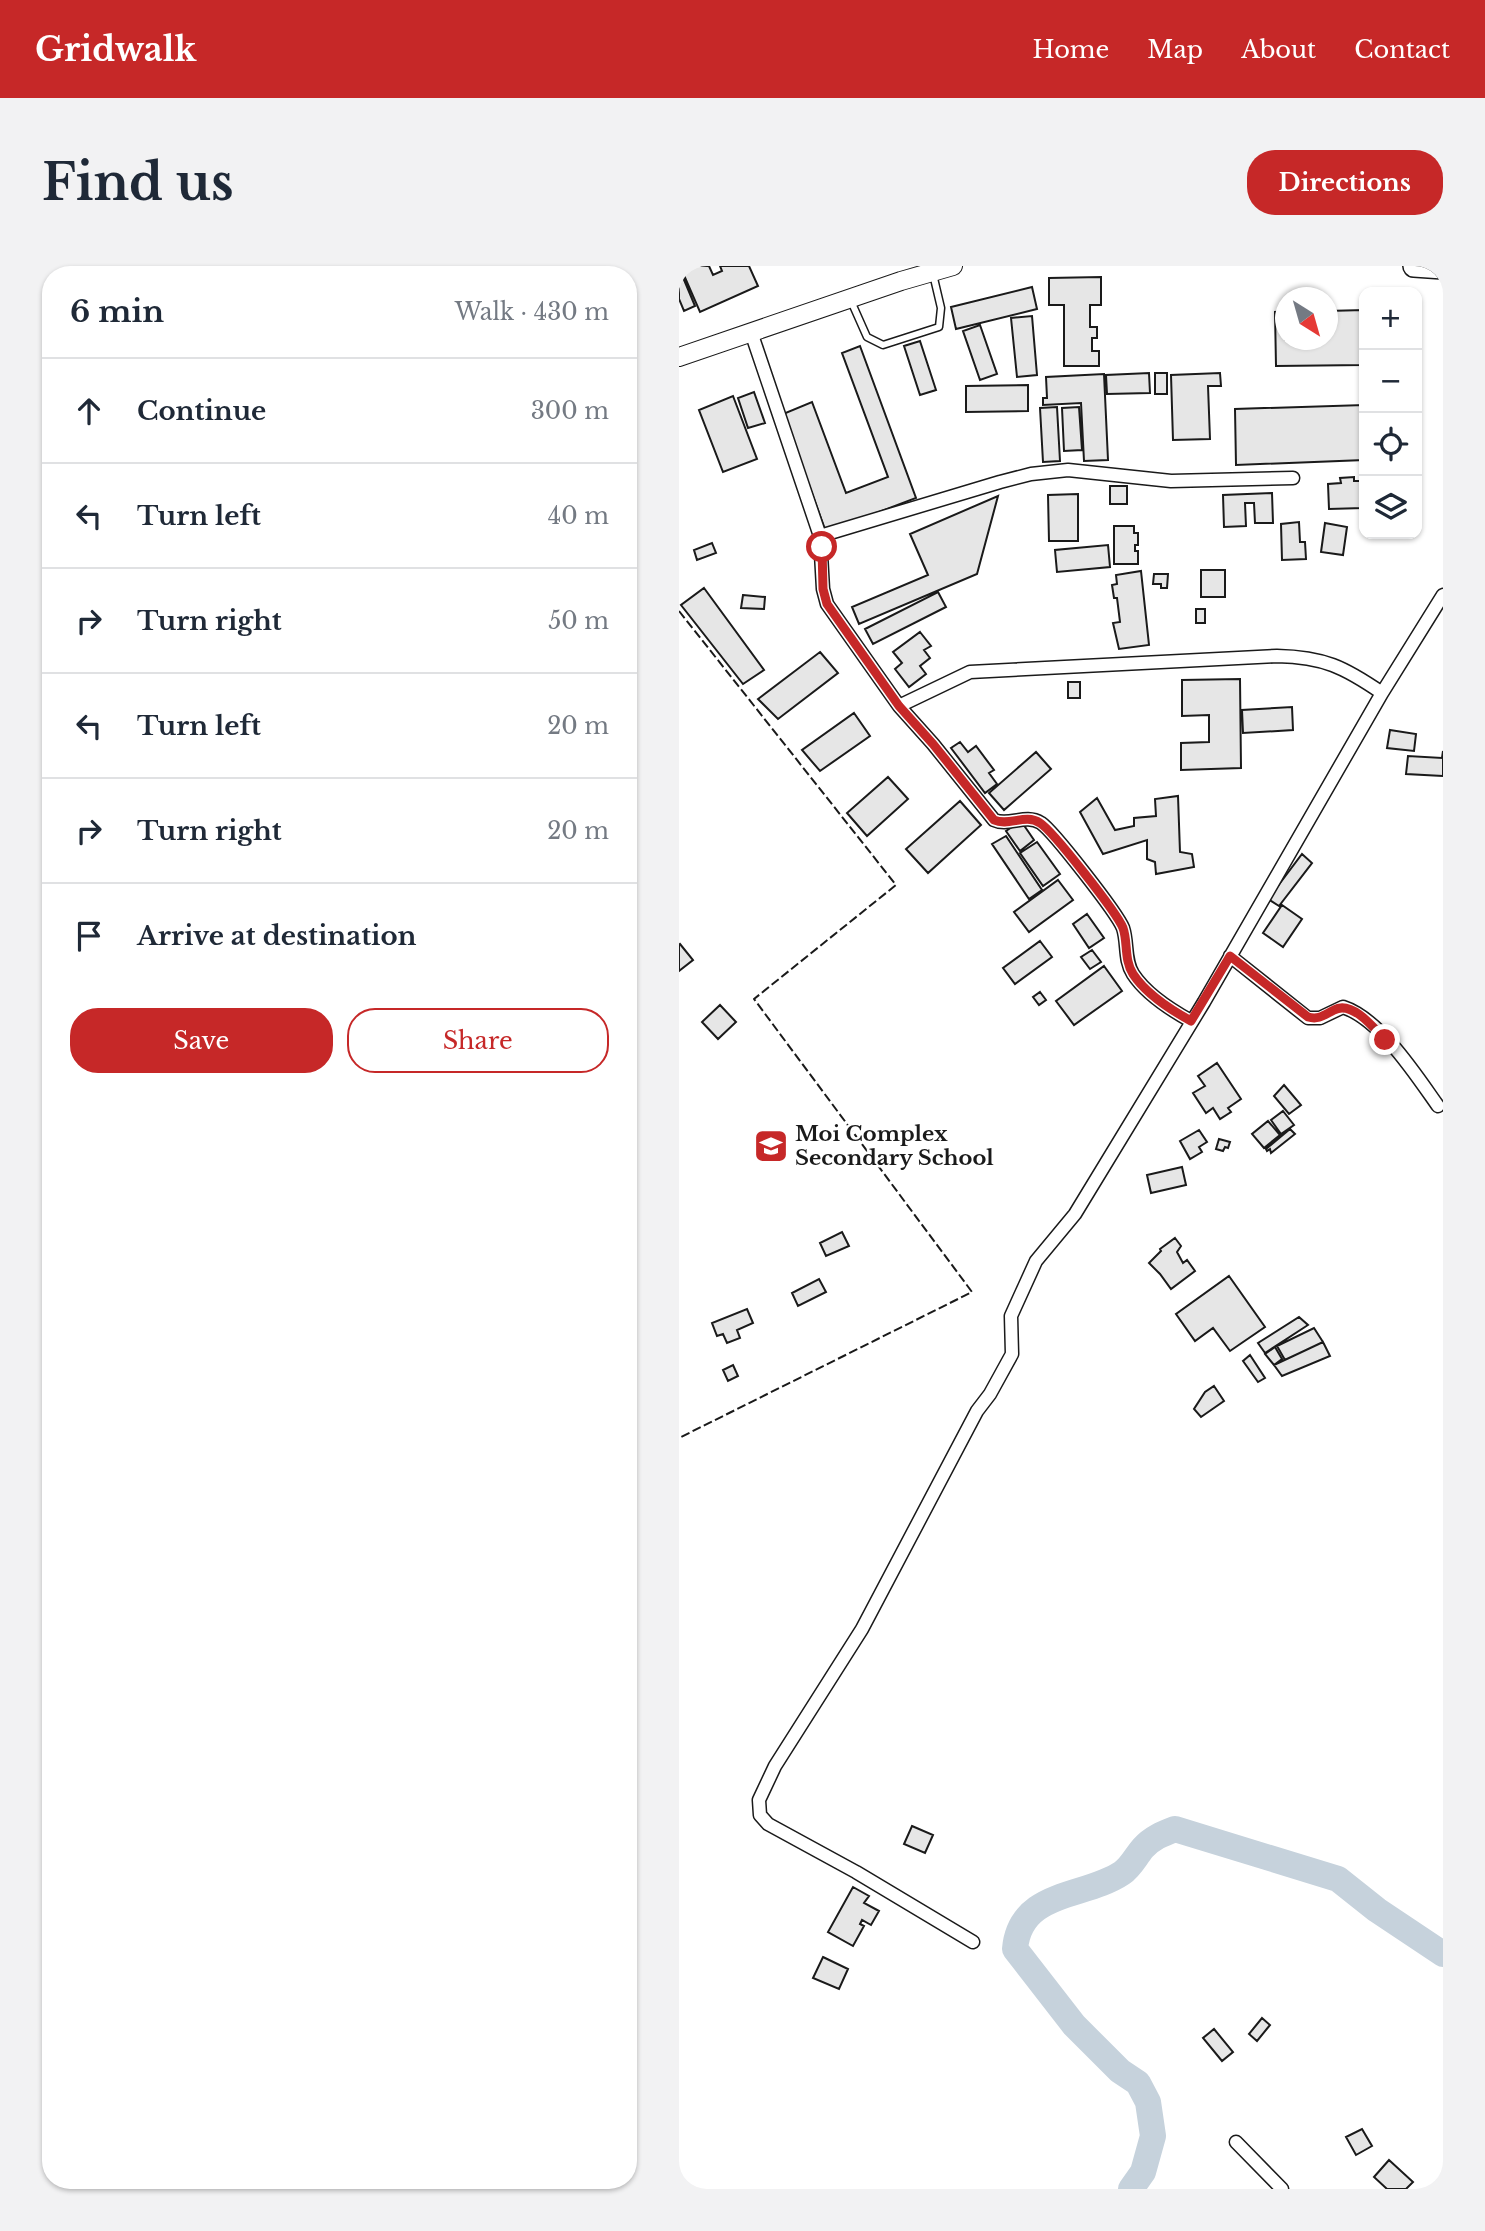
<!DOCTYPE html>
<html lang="en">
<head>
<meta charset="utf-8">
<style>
  :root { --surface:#fff; --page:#f2f2f3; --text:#1f2937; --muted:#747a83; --line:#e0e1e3; --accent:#c62828 }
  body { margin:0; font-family:"Libre Baskerville",serif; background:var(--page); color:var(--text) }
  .controls { position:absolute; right:21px; top:21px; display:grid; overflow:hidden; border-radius:14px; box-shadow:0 2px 5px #0004 }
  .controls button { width:63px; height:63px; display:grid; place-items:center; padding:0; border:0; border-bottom:2px solid var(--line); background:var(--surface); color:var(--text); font:35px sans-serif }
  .compass { position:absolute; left:596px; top:21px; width:63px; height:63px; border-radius:50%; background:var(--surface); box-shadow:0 2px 5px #0004; rotate:143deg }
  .stop { position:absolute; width:21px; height:21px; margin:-16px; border:5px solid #c62828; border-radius:50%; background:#fff }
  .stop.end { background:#c62828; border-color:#fff; box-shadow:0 2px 7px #0008 }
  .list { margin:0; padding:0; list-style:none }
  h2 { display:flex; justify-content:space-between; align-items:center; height:91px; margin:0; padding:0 28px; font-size:30px }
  h2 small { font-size:23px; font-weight:400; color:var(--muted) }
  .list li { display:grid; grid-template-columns:46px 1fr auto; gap:21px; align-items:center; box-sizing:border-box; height:105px; padding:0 28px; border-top:2px solid var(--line) }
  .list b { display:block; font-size:26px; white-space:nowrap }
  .list em { font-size:23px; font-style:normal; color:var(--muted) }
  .actions { display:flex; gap:14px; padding:21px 28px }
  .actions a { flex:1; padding:16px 0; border:2px solid var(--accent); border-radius:28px; text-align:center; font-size:24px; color:var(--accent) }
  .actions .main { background:var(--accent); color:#fff }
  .icon { flex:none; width:38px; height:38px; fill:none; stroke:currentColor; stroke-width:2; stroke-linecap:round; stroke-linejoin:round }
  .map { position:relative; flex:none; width:764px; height:1923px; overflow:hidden; border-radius:28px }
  header { display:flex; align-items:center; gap:42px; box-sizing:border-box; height:98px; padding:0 35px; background:var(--accent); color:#fff }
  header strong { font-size:33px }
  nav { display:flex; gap:38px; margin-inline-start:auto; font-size:24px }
  .intro { display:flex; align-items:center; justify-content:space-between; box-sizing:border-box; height:168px; padding:0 42px }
  h1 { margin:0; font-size:49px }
  .button { padding:18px 32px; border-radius:28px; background:var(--accent); color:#fff; font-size:24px; font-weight:700 }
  main { display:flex; gap:42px; padding:0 42px }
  aside { flex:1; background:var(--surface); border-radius:28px; box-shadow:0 2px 5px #0004 }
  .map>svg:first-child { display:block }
</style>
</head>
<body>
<header>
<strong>Gridwalk</strong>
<nav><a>Home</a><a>Map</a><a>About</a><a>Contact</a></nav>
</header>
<div class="intro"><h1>Find us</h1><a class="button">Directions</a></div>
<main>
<aside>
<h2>6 min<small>Walk · 430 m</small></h2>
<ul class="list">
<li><svg class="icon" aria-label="ahead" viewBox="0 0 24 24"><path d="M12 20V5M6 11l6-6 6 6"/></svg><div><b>Continue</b></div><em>300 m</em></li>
<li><svg class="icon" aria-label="left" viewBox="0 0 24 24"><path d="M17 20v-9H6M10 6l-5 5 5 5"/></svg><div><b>Turn left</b></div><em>40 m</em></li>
<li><svg class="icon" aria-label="right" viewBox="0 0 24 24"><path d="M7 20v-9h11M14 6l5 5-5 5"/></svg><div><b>Turn right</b></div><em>50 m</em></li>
<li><svg class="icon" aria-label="left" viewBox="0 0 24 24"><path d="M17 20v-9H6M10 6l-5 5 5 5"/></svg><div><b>Turn left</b></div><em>20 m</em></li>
<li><svg class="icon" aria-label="right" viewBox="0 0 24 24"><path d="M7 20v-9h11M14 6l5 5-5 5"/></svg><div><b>Turn right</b></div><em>20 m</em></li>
<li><svg class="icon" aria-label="arrive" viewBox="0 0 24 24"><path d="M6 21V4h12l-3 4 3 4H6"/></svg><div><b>Arrive at destination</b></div></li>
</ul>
<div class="actions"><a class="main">Save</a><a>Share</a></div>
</aside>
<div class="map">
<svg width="764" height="1923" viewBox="0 0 764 1923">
  <rect width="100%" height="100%" fill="#fff"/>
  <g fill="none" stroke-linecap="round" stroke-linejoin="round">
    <path stroke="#c6d2dc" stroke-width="26" d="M452,1923L464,1906L474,1870L469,1836L459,1817L441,1805L395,1759L336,1683C341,1624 406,1632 443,1607C452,1601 457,1590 464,1582C473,1572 483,1568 496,1563L659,1613L698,1644L764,1688"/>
  </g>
  <path fill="#e6e6e6" stroke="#1a1a1a" stroke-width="2" d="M1,0H30L34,9L43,5L41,0H70L79,20L21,46Z
    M0,2L16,40L5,45L0,33Z
    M422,11V39H411V61H418V72H413V85H420V100H385V39H370V12Z
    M353,21L358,43L277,63L272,41Z
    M685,44V99L597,100L596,46L606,45V74H648V45Z
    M353,50L358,109L338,111L332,52Z
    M301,59L318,108L301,114L284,65Z
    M241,75L257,124L241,129L225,80Z
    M181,80L237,232L147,266L104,148L133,136L167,227L209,211L163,87Z
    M470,107L471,127L428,128L427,109Z
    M476,107H488V128H476Z
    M541,107L542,120H529L531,173L494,174L492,109Z
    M425,108L429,194L405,195L402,137L364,139V132H368L367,111Z
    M349,119V145L287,146V120Z
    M75,126L86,157L69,162L59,132Z
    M54,130L78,193L44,206L20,144Z
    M685,139V194L557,199L556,143Z
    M378,141L381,195L364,196L361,142Z
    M400,141L403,184L385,185L383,142Z
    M675,211V215H683L684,242L650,243L649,218L662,217L661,212Z
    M431,220H448V238H431Z
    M593,227L594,257H576L575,237H566L567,260L545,261L544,229Z
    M399,228V275H370L369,229Z
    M319,230L298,308L180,358L173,341L249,309L231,268Z
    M620,256L621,276H626L627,293L603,294L602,258Z
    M646,257L668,261L664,289L642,286Z
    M435,260H455V267H459V279H456V285H459V298H435Z
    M33,277L37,287L18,294L15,284Z
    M429,279L431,301L378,306L376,284Z
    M522,304H546V331H522Z
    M462,305L470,379L440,383L434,357L441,356L438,332H435L433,319L438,318L437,309Z
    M475,308H489L488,322H482V318H474Z
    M25,322L85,404L64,418L2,339Z
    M259,326L267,341L194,378L186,363Z
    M64,329L86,331L85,343L62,342Z
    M517,343H526V357H517Z
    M241,366L252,380L245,384L251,392L241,400L247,408L230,421L216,403L223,397L214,386Z
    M141,386L159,407L99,453L79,433Z
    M561,413L562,502L502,504V477L530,476V449L503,450V414Z
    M389,416H401V432H389Z
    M613,441L614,464L564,467L563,444Z
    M175,447L191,470L141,505L123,484Z
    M711,464L737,468L735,485L708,482Z
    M281,476L289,486L297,480L315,504L310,507L318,518L306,527L272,482Z
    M764,485V510L727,508L729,490L763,492Z
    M357,486L372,503L325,544L310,527Z
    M209,511L229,533L188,570L168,547Z
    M499,530L501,586L513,588L515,601L477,608L476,596L468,593V574L424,588L401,546L418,532L436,564L455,560V552L477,550L476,533Z
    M281,535L302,559L249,607L227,583Z
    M342,555L355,574L341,585L327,565Z
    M327,570L363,624L350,633L313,578Z
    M358,576L381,608L364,620L341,587Z
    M623,588L633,597L600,640L589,633Z
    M379,614L394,634L350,666L335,646Z
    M603,639L623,653L604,681L584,667Z
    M408,648L425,672L410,682L394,658Z
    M361,675L373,691L336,718L324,702Z
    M1,678L14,694L0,705V679Z
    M413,684L422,696L411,703L402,691Z
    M425,700L443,725L395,759L377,735Z
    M361,726L367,734L360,739L354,731Z
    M41,739L57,756L39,773L23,756Z
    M538,797L562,833L549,842L552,846L541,853L534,842L527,847L514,827L526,820L519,810Z
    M605,819L622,839L610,848L595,830Z
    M604,845L615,859L602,868L592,854Z
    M589,855L601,869L585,882L573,868Z
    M611,863L616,868L592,887L591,883L588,885L587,883Z
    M520,864L528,876L520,881L523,886L511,893L501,875Z
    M540,873L551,876L549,882L546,881L544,885L537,883Z
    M503,901L507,919L472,927L468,909Z
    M163,966L170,980L147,990L141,977Z
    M496,972L502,980L498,986L504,997L508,994L516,1005L492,1023L481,1008L470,997L482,985L481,983Z
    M550,1010L586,1061L551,1085L534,1062L516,1075L497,1048Z
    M140,1013L147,1026L119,1040L113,1027Z
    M68,1043L74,1057L58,1064L61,1072L48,1077L44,1068L38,1070L33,1057Z
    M620,1051L629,1059L586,1087L579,1077Z
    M635,1062L644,1076L606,1094L598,1080Z
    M644,1076L651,1090L603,1110L595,1099Z
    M596,1081L603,1093L595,1099L586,1088Z
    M571,1089L586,1112L579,1116L564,1095Z
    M54,1099L59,1110L49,1115L44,1104Z
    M535,1120L545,1135L522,1151L515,1143L526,1126Z
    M233,1560L254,1569L246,1587L225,1578Z
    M174,1621L190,1630L185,1637L200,1645L192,1659L183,1654L181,1658L185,1660L174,1680L149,1666Z
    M144,1691L169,1703L160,1723L134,1712Z
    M583,1752L591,1759L578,1775L570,1768Z
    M535,1763L554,1786L543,1795L524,1772Z
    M683,1863L693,1880L677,1889L667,1871Z
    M710,1894L734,1916L727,1923H708L695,1911Z"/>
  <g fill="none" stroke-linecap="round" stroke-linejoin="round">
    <g stroke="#1a1a1a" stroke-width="9">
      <path id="service" d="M172,35L188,71L204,79L260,61L262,42L254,8"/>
    </g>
    <g stroke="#1a1a1a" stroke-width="15">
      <path id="minor" d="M72,66L141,270L144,323L148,338L220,440L291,406L598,390C645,391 665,401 703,427
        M141,270L321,216L352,208L389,204L492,215L614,212
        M220,440L254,478L315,554C330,561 346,547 362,557C374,565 438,647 444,662C449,677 445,694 454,708C467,728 492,744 512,755
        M551,690L629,752H641L664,741C701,753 737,809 759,840
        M294,1676L177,1606L89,1558L81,1549L80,1534L96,1500L183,1363L298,1145L311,1128L333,1088L332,1050L357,995L396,948L525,736L703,427L764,329
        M557,1876L603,1923"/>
    </g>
    <g stroke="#1a1a1a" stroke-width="20">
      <path id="secondary" d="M0,91L222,15L274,0"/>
    </g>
    <g stroke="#1a1a1a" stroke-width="24">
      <path id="trunk" d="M735,0L764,2"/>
    </g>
    <use href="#service" stroke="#fff" stroke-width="6"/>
    <use href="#minor" stroke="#fff" stroke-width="12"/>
    <use href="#secondary" stroke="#fff" stroke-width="18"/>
    <use href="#trunk" stroke="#fff" stroke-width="21"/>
    <path stroke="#1a1a1a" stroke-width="2" stroke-dasharray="9 3.5" stroke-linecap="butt" d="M0,345L217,619L75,733L293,1026L0,1172"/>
  </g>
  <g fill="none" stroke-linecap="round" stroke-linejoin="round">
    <path stroke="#c62828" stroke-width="9" d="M143,281L144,323L148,338L220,440L254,478L315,554C330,561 346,547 361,557C374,565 438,647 444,662C449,676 445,694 454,708C467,728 492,744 512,755L551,690L629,751C640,754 645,749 655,744C673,734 695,762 706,774"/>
  </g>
  <defs>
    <g id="school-square" transform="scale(1.75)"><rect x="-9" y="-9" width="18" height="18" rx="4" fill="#c62828" stroke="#fff"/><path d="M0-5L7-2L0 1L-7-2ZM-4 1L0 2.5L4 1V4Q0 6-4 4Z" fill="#fff"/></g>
  </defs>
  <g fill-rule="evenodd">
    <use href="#school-square" x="92" y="880"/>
  </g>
  <g text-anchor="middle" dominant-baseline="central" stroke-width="5" stroke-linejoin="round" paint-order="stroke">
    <g font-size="21" font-weight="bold" fill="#1a1a1a" stroke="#fff" text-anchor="start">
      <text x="116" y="868">Moi Complex<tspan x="116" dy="24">Secondary School</tspan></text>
    </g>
  </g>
</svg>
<div class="controls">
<button>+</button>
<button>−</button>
<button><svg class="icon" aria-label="locate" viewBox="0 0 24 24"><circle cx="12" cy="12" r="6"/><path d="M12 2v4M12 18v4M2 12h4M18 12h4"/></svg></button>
<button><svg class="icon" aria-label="layers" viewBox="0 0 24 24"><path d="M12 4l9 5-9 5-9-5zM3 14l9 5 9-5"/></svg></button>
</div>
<svg class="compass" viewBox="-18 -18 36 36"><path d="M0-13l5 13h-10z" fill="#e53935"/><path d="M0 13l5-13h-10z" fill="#747a83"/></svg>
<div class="stop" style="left:143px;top:281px"></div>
<div class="stop end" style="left:706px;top:774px"></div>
</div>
</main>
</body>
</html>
